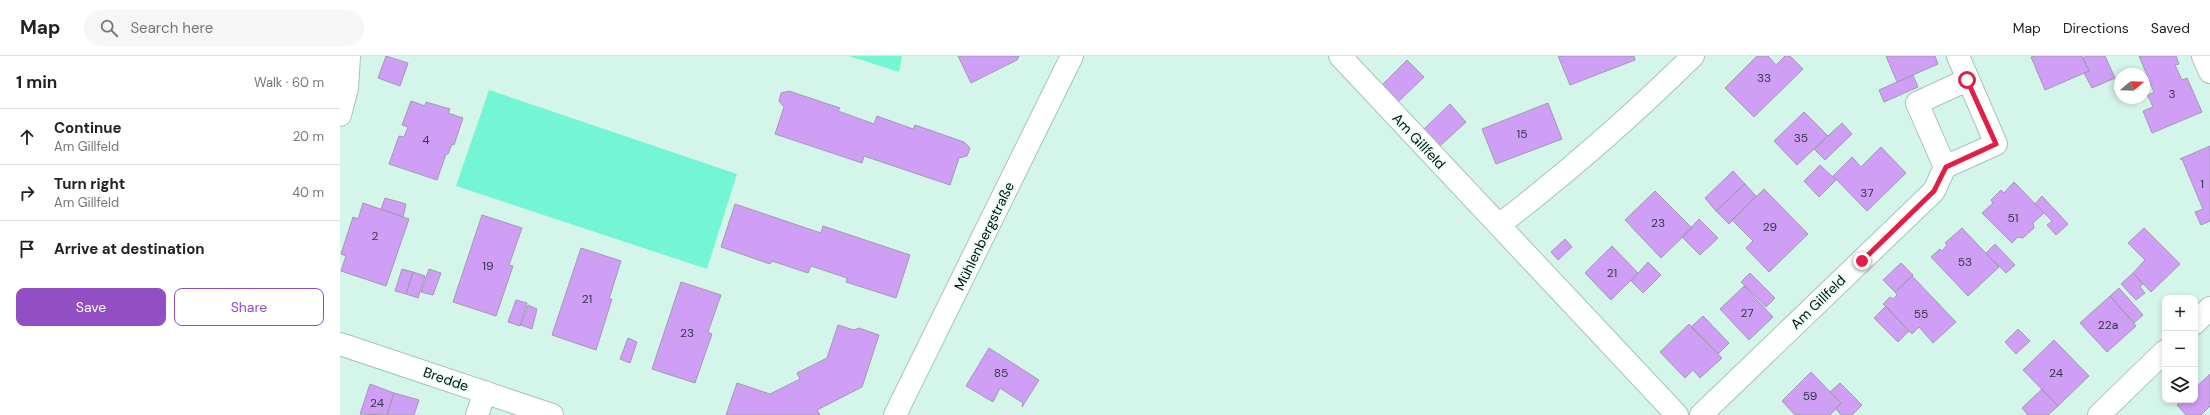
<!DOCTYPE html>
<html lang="en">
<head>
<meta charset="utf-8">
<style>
  :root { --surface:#fff; --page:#f6f6f6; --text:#222; --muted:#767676; --line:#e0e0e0; --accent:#924ec3 }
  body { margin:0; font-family:"DM Sans",sans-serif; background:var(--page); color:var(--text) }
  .controls { position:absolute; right:12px; bottom:12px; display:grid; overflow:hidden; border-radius:8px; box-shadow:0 2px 6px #0003 }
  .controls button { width:36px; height:36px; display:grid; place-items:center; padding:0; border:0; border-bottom:1px solid var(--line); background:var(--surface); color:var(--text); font:20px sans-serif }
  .compass { position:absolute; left:1774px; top:12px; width:36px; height:36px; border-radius:50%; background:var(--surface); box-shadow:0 2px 6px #0003; rotate:71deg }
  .stop { position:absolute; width:12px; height:12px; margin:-9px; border:3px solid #e11d48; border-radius:50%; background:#fff }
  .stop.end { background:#e11d48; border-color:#fff; box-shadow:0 1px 4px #0008 }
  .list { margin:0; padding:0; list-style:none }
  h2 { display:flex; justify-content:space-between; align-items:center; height:52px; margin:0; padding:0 16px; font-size:17px }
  h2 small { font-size:13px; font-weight:400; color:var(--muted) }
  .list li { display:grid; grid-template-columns:26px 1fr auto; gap:12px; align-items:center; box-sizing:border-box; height:56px; padding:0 16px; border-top:1px solid var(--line) }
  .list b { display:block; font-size:15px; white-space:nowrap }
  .list p { margin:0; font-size:13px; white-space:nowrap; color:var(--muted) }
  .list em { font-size:13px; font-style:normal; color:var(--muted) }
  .actions { display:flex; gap:8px; padding:12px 16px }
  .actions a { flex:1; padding:9px 0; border:1px solid var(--accent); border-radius:8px; text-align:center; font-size:14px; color:var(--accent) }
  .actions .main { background:var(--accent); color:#fff }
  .icon { flex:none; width:22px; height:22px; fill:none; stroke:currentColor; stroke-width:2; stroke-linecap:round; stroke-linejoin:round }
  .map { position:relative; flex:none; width:1870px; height:359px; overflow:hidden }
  header { display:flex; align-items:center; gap:24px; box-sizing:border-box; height:56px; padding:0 20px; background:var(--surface); border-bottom:1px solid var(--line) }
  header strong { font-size:19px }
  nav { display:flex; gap:22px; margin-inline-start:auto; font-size:14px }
  .search { width:280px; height:36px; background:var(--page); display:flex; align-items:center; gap:10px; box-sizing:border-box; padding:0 14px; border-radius:22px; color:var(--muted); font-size:15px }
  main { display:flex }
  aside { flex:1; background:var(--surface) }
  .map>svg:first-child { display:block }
</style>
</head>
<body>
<header>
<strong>Map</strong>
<div class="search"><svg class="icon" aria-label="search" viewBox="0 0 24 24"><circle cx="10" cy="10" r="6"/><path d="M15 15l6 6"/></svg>Search here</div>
<nav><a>Map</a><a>Directions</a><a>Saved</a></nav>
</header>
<main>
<aside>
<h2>1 min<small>Walk · 60 m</small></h2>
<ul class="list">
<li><svg class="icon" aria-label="ahead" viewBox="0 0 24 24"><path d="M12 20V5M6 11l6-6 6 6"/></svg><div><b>Continue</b><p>Am Gillfeld</p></div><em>20 m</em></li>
<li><svg class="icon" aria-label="right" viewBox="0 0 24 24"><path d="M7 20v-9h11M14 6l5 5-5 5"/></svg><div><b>Turn right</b><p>Am Gillfeld</p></div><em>40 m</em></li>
<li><svg class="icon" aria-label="arrive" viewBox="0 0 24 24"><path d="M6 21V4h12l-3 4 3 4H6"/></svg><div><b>Arrive at destination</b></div></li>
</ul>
<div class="actions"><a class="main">Save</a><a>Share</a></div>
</aside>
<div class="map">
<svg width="1870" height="359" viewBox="0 0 1870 359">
  <rect width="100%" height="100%" fill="#d4f5ea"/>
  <path fill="#74f6d4" d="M509,0H562L559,16Z
    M149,34L397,118L367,213L116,130Z"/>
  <path fill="#ce9ff5" stroke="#a598b1" d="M46,0L68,7L60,30L38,22Z
    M618,0H679L677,4L631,27Z
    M1218,0H1294L1295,4L1230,29Z
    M1417,0H1428L1436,9L1445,0H1450L1463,13L1414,61L1385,32Z
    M1546,0H1595L1598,8L1557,26Z
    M1694,0H1742L1749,15L1705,34L1691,1Z
    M1746,0H1765L1775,22L1752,32L1744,17L1749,15L1743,2Z
    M1799,0H1836L1839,8L1835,9L1842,24L1847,22L1862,56L1812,77L1803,55L1813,51L1808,40H1806L1814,36Z
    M1067,4L1084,21L1058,46L1042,29Z
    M1573,19L1578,31L1544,46L1539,34Z
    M449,35L500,52L498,55L534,68L537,60L573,73L575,69L624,86L630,92L627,100L619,102L610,129L524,100L522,107L435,78L444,51L439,45L441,37Z
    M71,45L85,50L86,46L110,53L108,57L123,62L114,89L112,88L108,98H106L97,124L49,108L59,80L64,81L68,71L62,69Z
    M1208,47L1222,83L1156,108L1142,73Z
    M1110,48L1126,66L1100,90L1084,73Z
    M1464,56L1488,80L1457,109L1434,85Z
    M1502,67L1512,78L1485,104L1474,93Z
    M1870,90V165L1861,169L1855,156L1863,153L1842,103H1840Z
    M1541,91L1566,117L1527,155L1493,120L1512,101L1521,111Z
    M1480,109L1496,124L1479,141L1464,125Z
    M1393,115L1405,128L1376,155L1365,142Z
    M1674,126L1704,157L1693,167L1694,172L1683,182L1678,181L1672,187L1642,157L1653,147L1651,144L1661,134L1664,137Z
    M1405,128L1416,140L1389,168L1376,155Z
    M1424,133L1468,178L1429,216L1406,192L1413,185L1392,164Z
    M1315,135L1352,172L1321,202L1285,164Z
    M1702,140L1728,168L1716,179L1707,169L1712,165L1695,148Z
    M45,142L66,148L63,161L41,153Z
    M23,147L69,163L46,230L1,215L6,200L1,198L13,161L18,163Z
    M395,148L481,177L483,170L570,199L556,242L506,226L507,222L471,210L468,217L432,205L430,208L381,191Z
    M142,159L182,172L169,209L173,210L156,260L113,246Z
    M1359,163L1378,182L1360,199L1342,181Z
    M1622,172L1659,211L1628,240L1591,201L1600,193L1602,195L1607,189L1605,187Z
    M1804,172L1840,208L1811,236L1793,217L1805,204L1788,187Z
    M1225,183L1232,191L1218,204L1211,196Z
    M1655,188L1675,209L1666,217L1646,197Z
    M1272,190L1298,217L1271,244L1245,217Z
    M241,192L281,205L269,243H272L256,294L212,279Z
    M1308,206L1321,219L1303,237L1291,225Z
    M1561,207L1573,219L1555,236L1543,224Z
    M62,213L73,216L66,238L55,235Z
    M89,213L101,217L93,239L81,236Z
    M73,216L85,220L78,242L66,238Z
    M1410,217L1435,242L1426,251L1401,226Z
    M1793,217L1803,228L1800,231L1805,237L1796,244L1781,228Z
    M1572,220L1616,266L1593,287L1579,271L1572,278L1543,248L1550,241L1553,243L1557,239L1555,236Z
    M341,226L381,239L368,276L372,278L355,327L312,313Z
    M1404,230L1433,261L1409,284L1380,253Z
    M1779,232L1803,259L1794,267L1770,240Z
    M1770,240L1796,270L1767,296L1740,267Z
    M176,244L187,247L180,270L168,266Z
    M188,249L197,253L192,273L181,269Z
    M1546,250L1569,275L1558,286L1534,262Z
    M1363,260L1389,287L1378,298L1351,271Z
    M1349,268L1382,302L1360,322L1353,314L1345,322L1320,296Z
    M498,269L514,274L519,272L539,279L522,331L477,354L480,359H386L397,327L430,338L460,323L457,317L487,302Z
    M1678,273L1690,285L1676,298L1665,286Z
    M288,282L297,286L290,307L280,303Z
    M1714,284L1749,320L1718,350L1683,314Z
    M649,292L699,324L682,351L683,347L660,332L653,346L626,330Z
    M1471,316L1501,347L1490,359H1455L1442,345Z
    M1870,318V350L1861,359H1846L1837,349L1843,344H1855V332Z
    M1500,327L1522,349L1512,359H1501L1496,353L1501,347L1490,336Z
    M30,328L54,337L47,359L20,358Z
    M1702,333L1718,350L1708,359H1688L1682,352Z
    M54,337L79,344L74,359H47Z"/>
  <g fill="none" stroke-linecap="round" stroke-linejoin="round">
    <g stroke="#a5c5ba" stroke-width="24">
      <path id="minor" d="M1000,0L1337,359
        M1863,0L1870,16
        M0,59L7,32L9,0
        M1605,111L1577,47L1627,24
        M1159,169C1227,117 1292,60 1353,0
        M1855,267L1870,252
        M0,288L212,359
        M137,359L145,336
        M555,359L732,0
        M1361,359L1594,135L1605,111L1656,88L1618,0
        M1759,359L1825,295"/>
    </g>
    <use href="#minor" stroke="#fff" stroke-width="22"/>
  </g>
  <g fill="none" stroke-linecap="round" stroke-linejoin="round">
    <path stroke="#e11d48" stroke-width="5" d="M1522,205L1594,135L1606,111L1656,88L1627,24"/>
  </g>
  <g text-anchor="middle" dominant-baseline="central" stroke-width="4" stroke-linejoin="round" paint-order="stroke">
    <g font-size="12" fill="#373447">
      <text x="1424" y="22">33</text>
      <text x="1832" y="38">3</text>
      <text x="1182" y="78">15</text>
      <text x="1461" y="82">35</text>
      <text x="86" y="84">4</text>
      <text x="1862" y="128">1</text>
      <text x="1527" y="137">37</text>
      <text x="1673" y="162">51</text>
      <text x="1318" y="167">23</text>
      <text x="1430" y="171">29</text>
      <text x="35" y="180">2</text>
      <text x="1625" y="206">53</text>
      <text x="148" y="210">19</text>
      <text x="1272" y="217">21</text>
      <text x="247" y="243">21</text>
      <text x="1407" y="257">27</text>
      <text x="1581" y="258">55</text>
      <text x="1768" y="269">22a</text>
      <text x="347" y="277">23</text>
      <text x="661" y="317">85</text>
      <text x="1716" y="317">24</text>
      <text x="1470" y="340">59</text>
      <text x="37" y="347">24</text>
    </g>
    <g font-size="14" fill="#05100d" stroke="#ebfff8">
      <text transform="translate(1079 85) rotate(47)">Am Gillfeld</text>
      <text transform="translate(644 180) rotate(-64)">Mühlenbergstraße</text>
      <text transform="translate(1478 246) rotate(-44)">Am Gillfeld</text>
      <text transform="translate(106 323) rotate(19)">Bredde</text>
    </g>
  </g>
</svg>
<div class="controls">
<button>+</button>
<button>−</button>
<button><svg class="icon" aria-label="layers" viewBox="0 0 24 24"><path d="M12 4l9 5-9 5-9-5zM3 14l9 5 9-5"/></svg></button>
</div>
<svg class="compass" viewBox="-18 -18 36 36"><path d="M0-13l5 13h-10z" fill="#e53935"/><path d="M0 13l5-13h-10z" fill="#767676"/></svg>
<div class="stop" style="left:1627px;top:24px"></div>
<div class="stop end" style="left:1522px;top:205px"></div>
</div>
</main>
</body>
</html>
